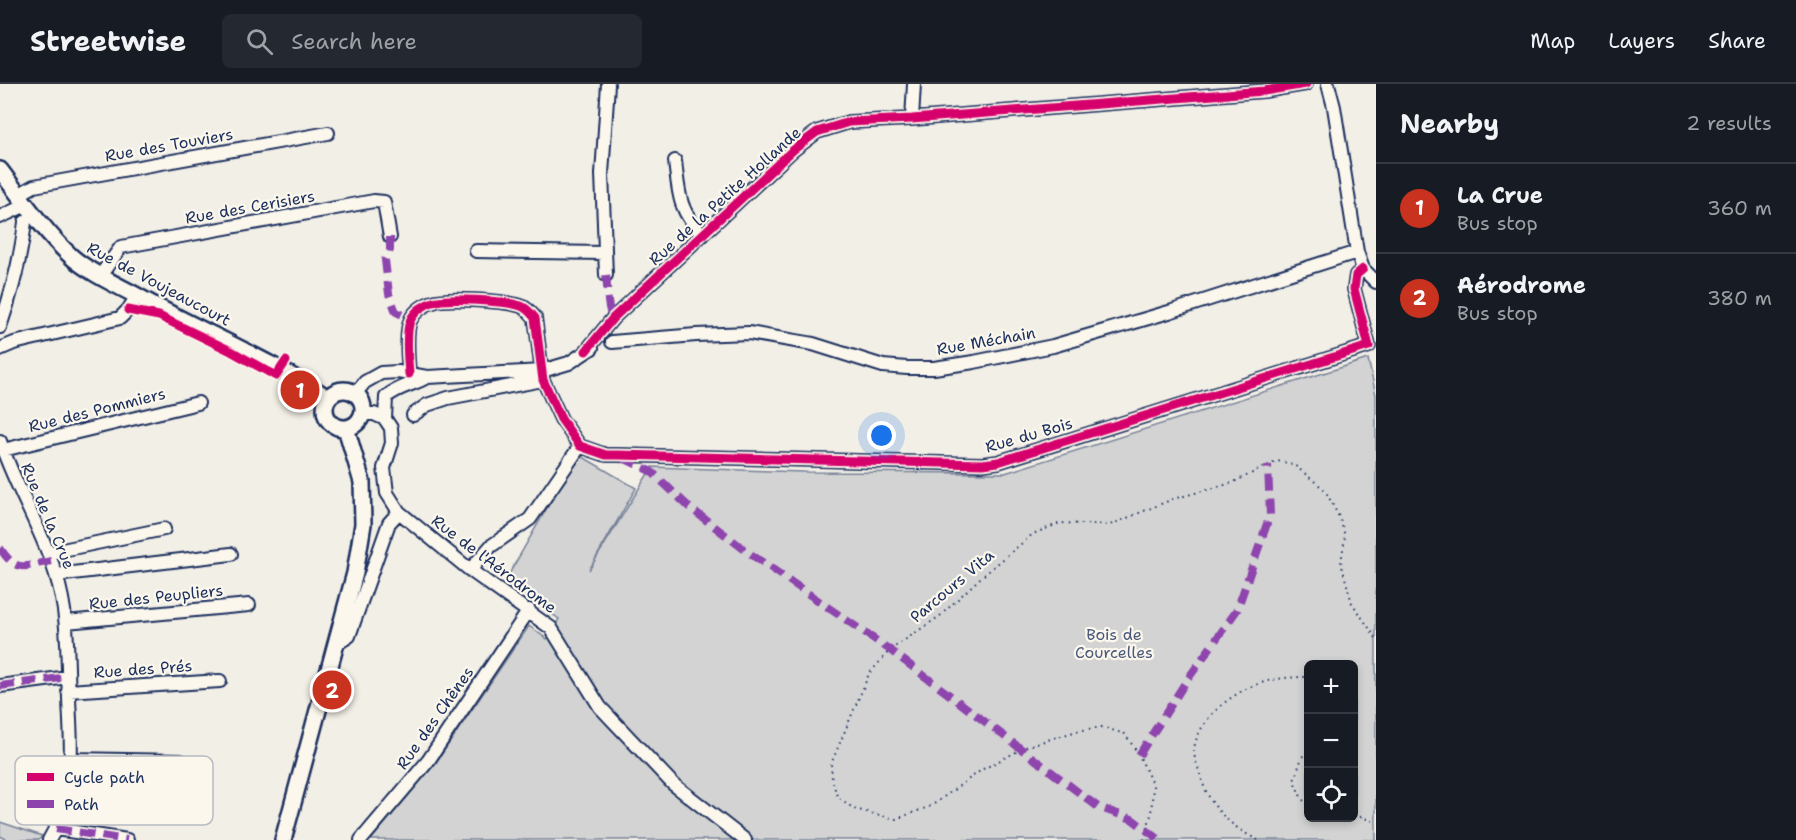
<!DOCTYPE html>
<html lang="en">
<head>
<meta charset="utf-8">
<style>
  :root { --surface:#171b24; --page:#242831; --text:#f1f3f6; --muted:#9ea1a6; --line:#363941; --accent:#c8321e }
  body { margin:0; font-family:"Shantell Sans",sans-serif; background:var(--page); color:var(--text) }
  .controls { position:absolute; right:18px; bottom:18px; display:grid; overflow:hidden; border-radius:9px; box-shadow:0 3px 9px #0003 }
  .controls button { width:54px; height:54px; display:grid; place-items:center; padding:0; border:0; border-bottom:2px solid var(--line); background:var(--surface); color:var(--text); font:30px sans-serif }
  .you { position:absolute; left:882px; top:352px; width:21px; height:21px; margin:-15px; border:4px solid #fff; border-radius:50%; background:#1a73e8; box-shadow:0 0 0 9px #1a73e833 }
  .badge { display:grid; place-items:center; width:39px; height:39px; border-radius:50%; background:var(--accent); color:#fff; font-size:20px; font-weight:700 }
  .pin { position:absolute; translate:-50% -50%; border:3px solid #fff; box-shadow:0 2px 6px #0006 }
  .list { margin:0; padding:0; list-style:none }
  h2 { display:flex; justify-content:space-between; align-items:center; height:78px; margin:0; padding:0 24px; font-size:26px }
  h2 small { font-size:20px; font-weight:400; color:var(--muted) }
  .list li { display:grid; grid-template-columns:39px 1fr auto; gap:18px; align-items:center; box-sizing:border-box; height:90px; padding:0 24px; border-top:2px solid var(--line) }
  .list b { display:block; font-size:22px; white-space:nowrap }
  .list p { margin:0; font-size:20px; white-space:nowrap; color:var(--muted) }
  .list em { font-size:20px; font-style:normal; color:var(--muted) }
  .icon { flex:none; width:33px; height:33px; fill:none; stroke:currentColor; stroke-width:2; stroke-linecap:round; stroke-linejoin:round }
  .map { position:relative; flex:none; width:1376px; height:756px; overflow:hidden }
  header { display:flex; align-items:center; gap:36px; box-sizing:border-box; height:84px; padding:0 30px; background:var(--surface); border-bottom:2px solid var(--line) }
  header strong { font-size:28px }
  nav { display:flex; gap:33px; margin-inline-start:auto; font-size:21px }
  .search { width:420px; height:54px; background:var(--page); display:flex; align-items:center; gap:15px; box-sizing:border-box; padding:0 21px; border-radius:9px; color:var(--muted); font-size:22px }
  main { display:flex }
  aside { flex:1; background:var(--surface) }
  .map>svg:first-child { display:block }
</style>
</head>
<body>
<header>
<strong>Streetwise</strong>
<div class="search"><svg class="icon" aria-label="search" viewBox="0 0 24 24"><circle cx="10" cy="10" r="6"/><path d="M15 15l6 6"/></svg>Search here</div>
<nav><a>Map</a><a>Layers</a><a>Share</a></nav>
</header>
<main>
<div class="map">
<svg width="1376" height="756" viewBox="0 0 1376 756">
  <rect width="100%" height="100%" fill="#f2efe6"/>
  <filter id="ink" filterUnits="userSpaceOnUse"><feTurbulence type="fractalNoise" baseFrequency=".0167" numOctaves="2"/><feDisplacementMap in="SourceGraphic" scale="12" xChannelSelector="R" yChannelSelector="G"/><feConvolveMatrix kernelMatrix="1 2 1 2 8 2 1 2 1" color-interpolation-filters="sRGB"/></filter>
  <g filter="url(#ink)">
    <path fill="#d2d3d2" stroke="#768198" stroke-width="1.5" fill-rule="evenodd" d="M1368,275L1376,311V756H371L435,680L529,542L547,555L559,535L505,497L578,370L636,404L589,486L652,383L804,388L1005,389ZM1308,580H1354V734H1308Z
      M0,738L42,752L39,756H8L0,752Z"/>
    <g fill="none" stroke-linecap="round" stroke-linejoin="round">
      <g stroke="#1b2f5e" stroke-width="16">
        <path id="minor" d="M1328,0L1334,23L1357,168L1363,185L1376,198
          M912,35L914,0
          M675,77C679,110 678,126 703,151
          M18,111L34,102L328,49
          M0,133L26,121
          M476,167L605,169
          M606,191L602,90L608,0
          M100,192L121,163L374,117L384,118L390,153
          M0,243C12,208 21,175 25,138
          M612,258L696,251L749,249L813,260L883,282L907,284H934L974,278L1053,262L1169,228L1357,168
          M0,265L14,259L120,234L128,226L137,212
          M586,267L613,234L793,66L817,48L849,38L912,35L1264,7L1306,0
          M409,290C408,277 405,246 411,235C415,227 425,220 433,218C446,213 507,217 521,222C527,224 531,229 535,234L543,296L561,335L580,362L606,371H618L983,380L998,378L1369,262L1354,205L1356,191L1363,185
          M355,310L365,298L381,289L398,288L427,293L542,287L569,279L592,264
          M362,330H374L385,335L391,344L392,359L384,384L387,409L399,428L470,486L551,544L600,623L673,700L745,756
          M413,331L427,321L448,314L543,296
          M385,335L386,313C399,302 413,301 427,293
          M0,357C15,403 42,445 56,491C69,531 67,572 69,614C70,642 73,672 68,700C66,719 59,740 49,756
          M3,366L198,319
          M48,469L164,445
          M470,486L491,462L530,435L580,362
          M56,491L231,470
          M66,538L249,521
          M335,561L349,552L389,439L399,428
          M0,602L68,593
          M68,607L220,597
          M71,675L181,677
          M56,745L127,756
          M361,756L428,677L529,526"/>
      </g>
      <g stroke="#1b2f5e" stroke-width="20">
        <path id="major" d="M0,86C21,114 47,151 73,174C92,190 117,201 139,213C202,248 268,275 328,314
          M325 325a19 19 0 1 1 38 0a19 19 0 1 1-38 0Z
          M283,756L355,489L363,440L362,398L346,344"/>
      </g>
      <path stroke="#1b2f5e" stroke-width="2" stroke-dasharray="1.5 4.5" stroke-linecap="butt" d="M1308,668L1302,673L1294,697L1302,715L1308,721
        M1354,732L1361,733L1376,738
        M1144,756L1151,731L1153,702L1139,671L1125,650L1102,643L1077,647L1028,662L983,685L931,722L896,735L854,725L837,712L832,695L831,680L869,590L890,566L940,532L979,495L1033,450L1060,439L1110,441L1173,415L1232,399L1277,377L1293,380L1325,406L1340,435L1345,452L1341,479L1352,519L1376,554
        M1258,756C1231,743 1209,723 1201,693C1199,685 1194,675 1194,667C1196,637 1231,609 1258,600C1275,594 1291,593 1308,593"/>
      <use href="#minor" stroke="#fbf7ec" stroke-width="12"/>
      <use href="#major" stroke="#fbf7ec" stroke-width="15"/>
      <path stroke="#8e44ad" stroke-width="8" stroke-dasharray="15 8" stroke-linecap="butt" d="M390,153V166L385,176L389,210L396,228L411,235
        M606,191C608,204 606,223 613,234
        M623,374L652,388L689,423L749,469L890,566L1098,723L1132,735L1160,756
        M0,464C17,490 24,482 51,477
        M0,602L68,593
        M1139,671L1185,599L1237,526L1270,431L1268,381
        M56,745L127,756"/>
      <g stroke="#fbf7ec" stroke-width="13">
        <path id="cycleway" d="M128,226L159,232L231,267L276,292L286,277
          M586,267L613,234L793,66L817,48L849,38L912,35L1264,7L1306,0
          M409,290C408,277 405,246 411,235C415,227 425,220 433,218C446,213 507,217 521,222C527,224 531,229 535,234L543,296L561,335L580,362L606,371H618L983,380L998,378L1369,262L1354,205L1356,191L1363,185"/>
      </g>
      <use href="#cycleway" stroke="#d6006c" stroke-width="9"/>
    </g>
  </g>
  <g text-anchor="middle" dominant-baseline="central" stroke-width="4.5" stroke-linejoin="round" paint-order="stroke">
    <g font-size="16" fill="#1b2f5e" stroke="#fbf7ec">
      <text transform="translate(169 61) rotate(-10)">Rue des Touviers</text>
      <text transform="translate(725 112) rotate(-42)">Rue de la Petite Hollande</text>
      <text transform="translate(250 123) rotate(-10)">Rue des Cerisiers</text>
      <text transform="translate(159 200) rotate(28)">Rue de Voujeaucourt</text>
      <text transform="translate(986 257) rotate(-10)">Rue Méchain</text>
      <text transform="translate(97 326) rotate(-14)">Rue des Pommiers</text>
      <text transform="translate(1029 351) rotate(-16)">Rue du Bois</text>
      <text transform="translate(48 432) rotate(67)">Rue de la Crue</text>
      <text transform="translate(494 480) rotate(37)">Rue de l'Aérodrome</text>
      <text transform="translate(952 502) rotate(-40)">Parcours Vita</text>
      <text transform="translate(156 513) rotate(-6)">Rue des Peupliers</text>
      <text transform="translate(143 585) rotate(-4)">Rue des Prés</text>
      <text transform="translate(435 634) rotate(-55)">Rue des Chênes</text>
    </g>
    <g font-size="16" fill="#49587b" stroke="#fbf7ec">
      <text x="1114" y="550">Bois de<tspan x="1114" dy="18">Courcelles</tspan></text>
    </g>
  </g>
  <rect x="15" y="672" width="198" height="69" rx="9" fill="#fbf7ec" stroke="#b8bbc1" stroke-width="1.5"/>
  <rect x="27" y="689" width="27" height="8" fill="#d6006c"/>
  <rect x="27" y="716" width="27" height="8" fill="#8e44ad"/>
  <g font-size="16" fill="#1b2f5e">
    <text x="64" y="699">Cycle path</text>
    <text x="64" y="726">Path</text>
  </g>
</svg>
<div class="controls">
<button>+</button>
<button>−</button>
<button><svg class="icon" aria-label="locate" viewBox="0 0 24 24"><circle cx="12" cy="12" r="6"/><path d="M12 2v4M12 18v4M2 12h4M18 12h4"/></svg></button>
</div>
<div class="you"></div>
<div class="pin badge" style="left:300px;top:306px">1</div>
<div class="pin badge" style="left:332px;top:606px">2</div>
</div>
<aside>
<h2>Nearby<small>2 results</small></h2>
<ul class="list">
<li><span class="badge">1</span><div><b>La Crue</b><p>Bus stop</p></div><em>360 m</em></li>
<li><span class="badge">2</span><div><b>Aérodrome</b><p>Bus stop</p></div><em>380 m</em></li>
</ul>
</aside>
</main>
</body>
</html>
